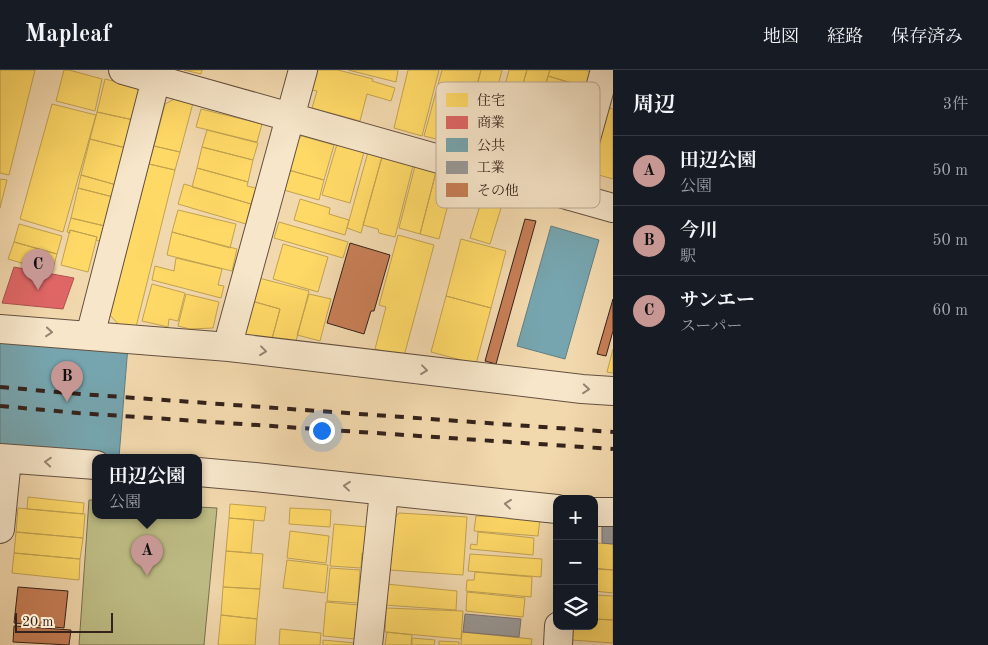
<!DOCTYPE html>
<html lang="ja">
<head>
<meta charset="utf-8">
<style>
  :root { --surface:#171b24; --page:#20242c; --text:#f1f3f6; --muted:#9ea1a6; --line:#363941; --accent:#c59692 }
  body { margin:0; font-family:"Old Standard TT","Noto Serif JP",serif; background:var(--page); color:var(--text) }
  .controls { position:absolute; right:15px; bottom:15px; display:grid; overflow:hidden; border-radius:10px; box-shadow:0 5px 20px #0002 }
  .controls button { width:45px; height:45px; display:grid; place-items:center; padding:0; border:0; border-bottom:1px solid var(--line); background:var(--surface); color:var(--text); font:25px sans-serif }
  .scale { position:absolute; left:15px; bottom:12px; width:98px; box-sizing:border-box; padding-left:5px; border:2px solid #35221b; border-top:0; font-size:14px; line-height:18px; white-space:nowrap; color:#35221b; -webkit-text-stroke:4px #f7e6ca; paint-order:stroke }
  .you { position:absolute; left:321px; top:360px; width:18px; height:18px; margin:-12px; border:4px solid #fff; border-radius:50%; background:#1a73e8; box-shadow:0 0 0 8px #1a73e833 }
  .badge { display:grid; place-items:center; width:32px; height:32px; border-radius:50%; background:var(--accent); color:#111; font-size:16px; font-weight:700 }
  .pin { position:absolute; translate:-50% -41px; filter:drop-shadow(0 1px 2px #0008) }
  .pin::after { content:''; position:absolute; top:26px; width:18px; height:15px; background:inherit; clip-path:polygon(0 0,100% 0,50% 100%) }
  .popup { position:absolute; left:92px; top:384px; width:110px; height:65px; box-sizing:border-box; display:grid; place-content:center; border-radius:10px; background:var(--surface); filter:drop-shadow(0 1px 4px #0005); font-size:16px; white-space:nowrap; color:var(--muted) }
  .popup b { font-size:19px; color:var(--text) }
  .popup::after { content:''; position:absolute; left:50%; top:100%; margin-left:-10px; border:10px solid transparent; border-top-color:var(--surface) }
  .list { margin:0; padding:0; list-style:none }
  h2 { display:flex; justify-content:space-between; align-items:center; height:65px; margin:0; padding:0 20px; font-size:21px }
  h2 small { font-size:16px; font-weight:400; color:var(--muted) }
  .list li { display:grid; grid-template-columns:32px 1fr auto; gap:15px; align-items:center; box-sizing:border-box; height:70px; padding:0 20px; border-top:1px solid var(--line) }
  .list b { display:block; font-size:19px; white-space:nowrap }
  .list p { margin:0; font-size:16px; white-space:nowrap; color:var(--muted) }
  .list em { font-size:16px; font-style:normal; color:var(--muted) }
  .icon { flex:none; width:28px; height:28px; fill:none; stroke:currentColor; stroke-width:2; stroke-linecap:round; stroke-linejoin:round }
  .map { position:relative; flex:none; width:613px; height:575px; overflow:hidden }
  header { display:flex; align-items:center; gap:30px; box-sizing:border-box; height:70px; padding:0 25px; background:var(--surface); border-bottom:1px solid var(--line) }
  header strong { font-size:24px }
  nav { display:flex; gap:28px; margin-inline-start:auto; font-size:18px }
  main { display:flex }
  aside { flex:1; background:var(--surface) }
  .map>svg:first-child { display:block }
</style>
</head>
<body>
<header>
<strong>Mapleaf</strong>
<nav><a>地図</a><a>経路</a><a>保存済み</a></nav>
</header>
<main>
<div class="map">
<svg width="613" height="575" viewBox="0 0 613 575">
  <rect width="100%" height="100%" fill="#f2d8ad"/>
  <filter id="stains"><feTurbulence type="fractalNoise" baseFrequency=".004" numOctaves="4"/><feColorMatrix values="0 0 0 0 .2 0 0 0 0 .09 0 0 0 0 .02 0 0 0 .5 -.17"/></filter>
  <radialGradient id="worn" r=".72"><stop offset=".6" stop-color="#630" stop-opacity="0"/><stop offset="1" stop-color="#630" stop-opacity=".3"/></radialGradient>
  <path fill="#bfbe86" stroke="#7a7050" d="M89,430H96V445H198V437L217,438L204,575H79Z"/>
  <path fill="#ffd966" stroke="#c2a250" d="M0,0H35L9,105L0,103Z
    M64,0H69L102,9L95,41L56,31Z
    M184,0H202L201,4Z
    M314,0H338L373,9L372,11L395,18L391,31L367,24L360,51L312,38L317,21L308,19Z
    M348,0H398L396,12Z
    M408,0H439L422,66L394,58Z
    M442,0H481L461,75L424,66Z
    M481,0H502L481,82L469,78L471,68L464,66Z
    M509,0H527L520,24L504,19Z
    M527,0H550L541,30L520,24Z
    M550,0H587L592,6L589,18L548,6Z
    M548,6L584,17L577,39L541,30Z
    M105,9L138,17L144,26L138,51L97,42Z
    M501,25L521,30L504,91L484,86Z
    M176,28L193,33L180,82L154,76L165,34Z
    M522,29L539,34L522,97L505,92Z
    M541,33L576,43L561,95L547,91L546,96L525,90Z
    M52,34L96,45L63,162L20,149Z
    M606,37L613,39V109L588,102Z
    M201,39L262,54L257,72L196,57Z
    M97,42L138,51L130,79L90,69Z
    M207,60L258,73L253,90L202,77Z
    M302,66L334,75L324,110L285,99L293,72Z
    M90,69L130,79L120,116L81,105Z
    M337,74L364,82L350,133L322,125Z
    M154,76L180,82L175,100L149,94Z
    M202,77L253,90L248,112L197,98Z
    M368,82L382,87L361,163L347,158Z
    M382,87L413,96L395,167L379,163L378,159L363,155Z
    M149,94L175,100L136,257L119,255L110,245Z
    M415,96L436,102L420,164L399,158Z
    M197,98L248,112L247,116L256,118L251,134L192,117Z
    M285,99L324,110L319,130L280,119Z
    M436,102L447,105L453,115L439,169L420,164Z
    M81,105L120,116L117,128L78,118Z
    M0,109L7,110L0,138Z
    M184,114L251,134L246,154L178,134Z
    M78,118L117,128L109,157L71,148Z
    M496,123L505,125L490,174L470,168L482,129Z
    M300,129L330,138L329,144L349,150L345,165L294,150Z
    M178,140L236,154L230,178L172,162Z
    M71,148L109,157L105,173L96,170L97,167L70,160V163L67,162Z
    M279,152L348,172L343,188L274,168Z
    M19,154L62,166L57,184L14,172Z
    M70,160L97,167L88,202L61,195Z
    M172,162L237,179L232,201L167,185Z
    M398,165L434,175L404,286L375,279L386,237L379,235Z
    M461,169L506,181L491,238L446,226Z
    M14,172L57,184L52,202L8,189Z
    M283,174L328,187L318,222L273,209Z
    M176,188L222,199L218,215L224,216L221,228L152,210L155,196L174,201Z
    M255,207L309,221L295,275L272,269L280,239L248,230Z
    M152,214L185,223L178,251L169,249L168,257L142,251Z
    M186,224L219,232L213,258L190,259L178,256Z
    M309,224L331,229L320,271L297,265Z
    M446,226L491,238L476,294L431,282Z
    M248,230L280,239L271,272L239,263Z
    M613,279V303L607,302Z
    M28,427L84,433L83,444L27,439Z
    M230,434L266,437L264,451L229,448Z
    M18,438L85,444L83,468L16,462Z
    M290,438L331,440L330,457L289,454Z
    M399,443L467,447L463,505L389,500L392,451Z
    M476,446L540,448L538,466L474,461Z
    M229,448L254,450L251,483L226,481Z
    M334,454L368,457L366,483H362L361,498L330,496Z
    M290,461L329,466L326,493L287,488Z
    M16,462L83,468L80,489L14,483Z
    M478,462L534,468L533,485L470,479L471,474L477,475Z
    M595,473L613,474V500L594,498Z
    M226,481L263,484L260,519L223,517Z
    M14,483L80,489L79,510L12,503Z
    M470,484L542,489L541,507L468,501Z
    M287,490L328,495L325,523L283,518Z
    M330,498L360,500L358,533L327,531Z
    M594,499L613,500V523L594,521Z
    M475,502L532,507L531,527L466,521L467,510H474Z
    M386,514L457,521L456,540L384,535Z
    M223,517L260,519L257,549L221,545Z
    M467,522L525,528L523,547L466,541Z
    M594,525L613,526V550L594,549Z
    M326,532L358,535L355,569L323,566Z
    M386,538L463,541L461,569L385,562Z
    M221,545L257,549L255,575H218Z
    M594,549L613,550V573L572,570L573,556H594Z
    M280,559L321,563L320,575H279Z
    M387,562L412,565L411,575H385Z
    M462,562L532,569L531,575H461Z
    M412,568L435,570L434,575H412Z
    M323,570L355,573V575H323Z
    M439,571L459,572V575H439Z"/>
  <path fill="#e06666" stroke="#ad5250" d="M14,197L74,208L63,239L2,233Z"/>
  <path fill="#76a5af" stroke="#627e83" d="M551,156L599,170L565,289L517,276Z
    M0,265L128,276L119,387H96L0,381Z"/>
  <path fill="#999" stroke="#7b7573" d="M602,452H613V474L602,473Z
    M465,544L521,549L519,567L463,562Z"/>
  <path fill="#c77e56" stroke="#35221b" d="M525,149L536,151L496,294L485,291Z
    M350,173L390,185L374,241H371L364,264L327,253Z
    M613,229V261L606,286L597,284Z
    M18,517L68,521L64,558L14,553Z
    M14,556L71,560L69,575L13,572Z"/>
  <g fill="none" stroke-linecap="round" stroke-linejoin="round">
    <g stroke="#645040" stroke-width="30">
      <path id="street" d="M123,0L613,138
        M570,126L605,0
        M0,259L229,277L582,319L613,321
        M90,266L156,9
        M229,277L231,263L303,0
        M0,388L96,395
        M198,402L255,407L557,439
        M594,442H613
        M0,459L7,389
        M368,575L384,421
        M558,575L559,556"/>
    </g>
    <use href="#street" stroke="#f7e6ca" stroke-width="28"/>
    <path stroke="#35221b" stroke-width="4" stroke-dasharray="9 9" stroke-linecap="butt" d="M0,317L80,324L613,362
      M0,336L78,343L613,379"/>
  </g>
  <defs><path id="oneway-chevron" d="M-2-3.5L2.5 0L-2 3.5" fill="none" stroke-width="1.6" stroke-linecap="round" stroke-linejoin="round" transform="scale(1.25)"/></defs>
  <g stroke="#968472">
    <use href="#oneway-chevron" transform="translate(49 262) rotate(5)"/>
    <use href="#oneway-chevron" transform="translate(263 281) rotate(7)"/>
    <use href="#oneway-chevron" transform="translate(424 300) rotate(7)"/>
    <use href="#oneway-chevron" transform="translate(586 319) rotate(5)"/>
    <use href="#oneway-chevron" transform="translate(48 392) rotate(-176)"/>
    <use href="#oneway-chevron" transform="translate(347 416) rotate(-174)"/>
    <use href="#oneway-chevron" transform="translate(508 434) rotate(-174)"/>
  </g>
  <rect x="436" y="12" width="164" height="126" rx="8" fill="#f7e6ca" stroke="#bdab96" stroke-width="1"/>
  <rect x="446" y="23" width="22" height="14" fill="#ffd966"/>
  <rect x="446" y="46" width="22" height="13" fill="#e06666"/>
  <rect x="446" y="68" width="22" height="14" fill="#76a5af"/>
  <rect x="446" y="91" width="22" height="13" fill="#999"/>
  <rect x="446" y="113" width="22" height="14" fill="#c77e56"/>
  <g font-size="14" fill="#35221b">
    <text x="477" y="35">住宅</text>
    <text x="477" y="57">商業</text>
    <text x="477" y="80">公共</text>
    <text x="477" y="102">工業</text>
    <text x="477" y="125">その他</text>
  </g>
  <rect width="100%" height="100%" filter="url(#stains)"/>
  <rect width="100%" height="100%" fill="url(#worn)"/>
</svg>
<div class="controls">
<button>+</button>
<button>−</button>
<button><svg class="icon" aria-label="layers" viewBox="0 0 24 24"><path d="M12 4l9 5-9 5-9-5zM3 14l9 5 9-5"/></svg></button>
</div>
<div class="scale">20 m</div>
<div class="you"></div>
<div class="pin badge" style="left:147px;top:506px">A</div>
<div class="popup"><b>田辺公園</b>公園</div>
<div class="pin badge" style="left:67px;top:332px">B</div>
<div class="pin badge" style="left:38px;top:220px">C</div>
</div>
<aside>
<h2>周辺<small>3件</small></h2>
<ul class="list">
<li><span class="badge">A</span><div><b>田辺公園</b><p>公園</p></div><em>50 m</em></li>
<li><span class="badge">B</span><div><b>今川</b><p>駅</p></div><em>50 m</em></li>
<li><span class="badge">C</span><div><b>サンエー</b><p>スーパー</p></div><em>60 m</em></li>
</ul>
</aside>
</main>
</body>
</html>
